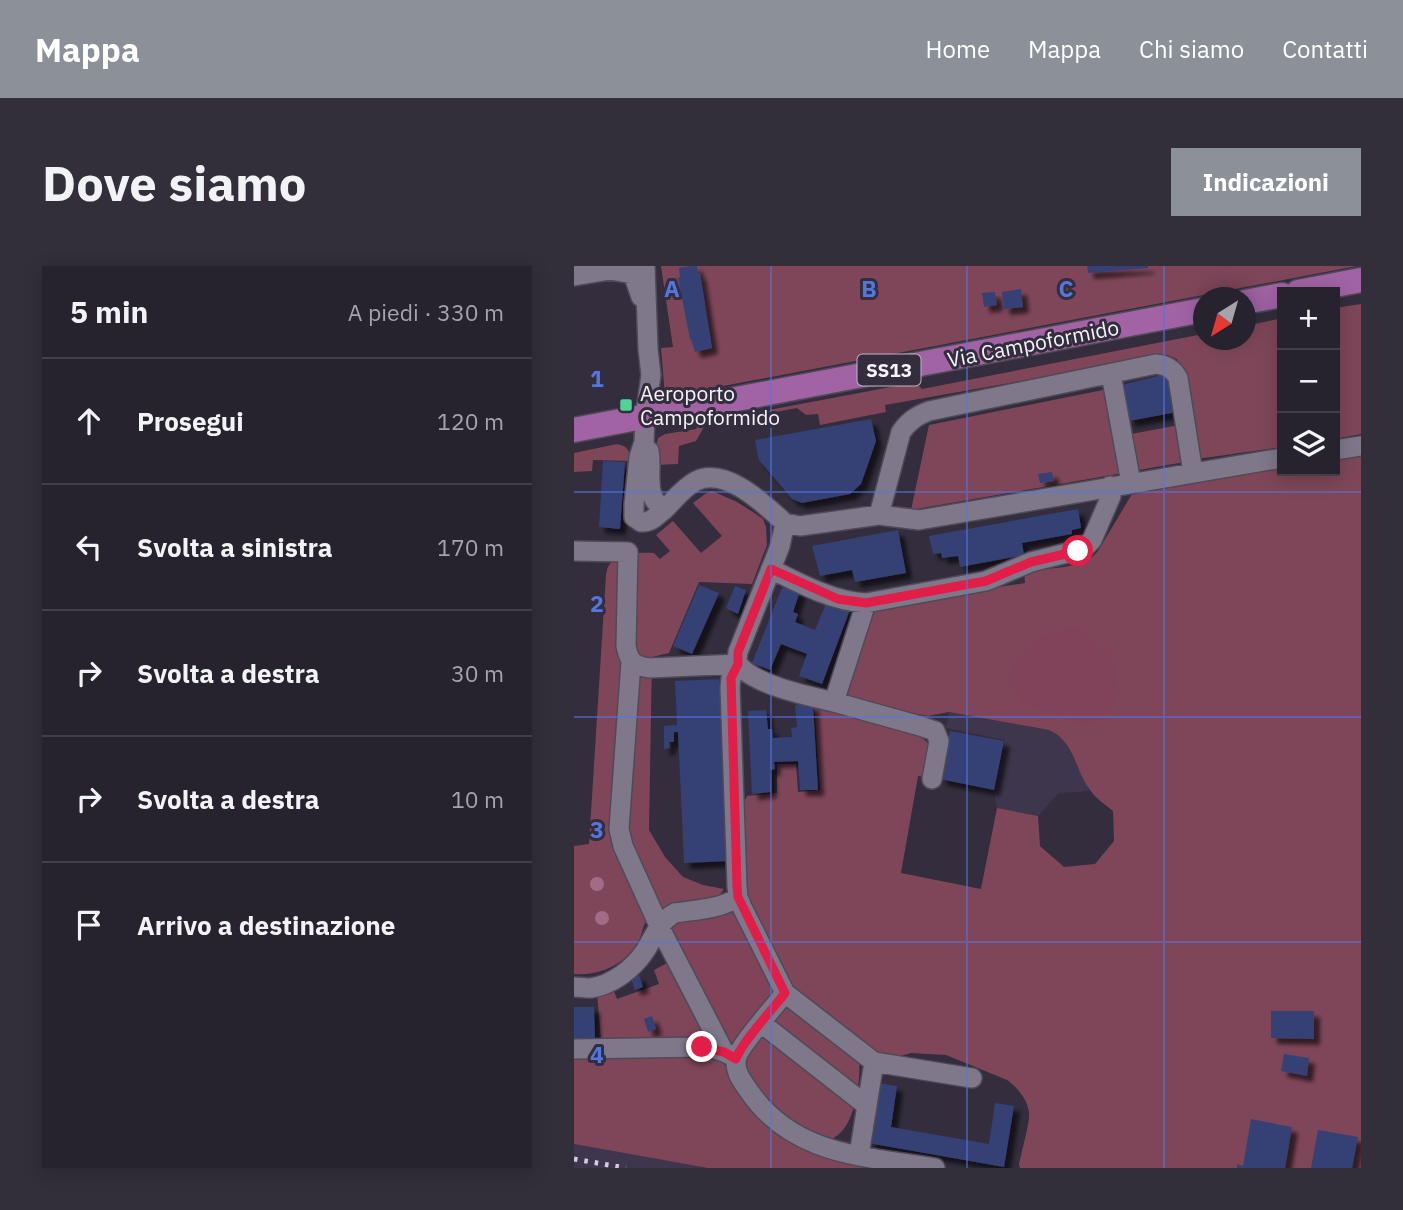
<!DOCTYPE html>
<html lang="it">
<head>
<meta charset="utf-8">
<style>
  :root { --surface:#26222e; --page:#322f3a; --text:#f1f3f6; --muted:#a4a4aa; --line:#423f4a; --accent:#8c9099 }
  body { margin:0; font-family:"IBM Plex Sans",sans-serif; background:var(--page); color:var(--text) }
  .controls { position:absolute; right:21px; top:21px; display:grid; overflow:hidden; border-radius:0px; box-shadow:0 4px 18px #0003 }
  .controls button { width:63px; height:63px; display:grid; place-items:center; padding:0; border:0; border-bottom:2px solid var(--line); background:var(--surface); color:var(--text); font:35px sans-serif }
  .compass { position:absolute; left:619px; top:21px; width:63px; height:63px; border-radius:50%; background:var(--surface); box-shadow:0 4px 18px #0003; rotate:217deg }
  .stop { position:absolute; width:21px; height:21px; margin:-16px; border:5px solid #e11d48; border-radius:50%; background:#fff }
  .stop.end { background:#e11d48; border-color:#fff; box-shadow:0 2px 7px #0008 }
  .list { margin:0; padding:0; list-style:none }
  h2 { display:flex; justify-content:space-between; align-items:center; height:91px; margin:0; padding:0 28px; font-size:30px }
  h2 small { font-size:23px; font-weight:400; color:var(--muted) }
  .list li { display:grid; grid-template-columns:46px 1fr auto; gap:21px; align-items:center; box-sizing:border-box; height:126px; padding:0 28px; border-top:2px solid var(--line) }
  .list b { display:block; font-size:26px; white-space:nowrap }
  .list em { font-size:23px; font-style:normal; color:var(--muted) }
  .icon { flex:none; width:38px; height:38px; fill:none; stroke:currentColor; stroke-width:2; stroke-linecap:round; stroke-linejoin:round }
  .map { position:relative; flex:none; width:787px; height:902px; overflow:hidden; border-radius:0px }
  header { display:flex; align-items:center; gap:42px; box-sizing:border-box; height:98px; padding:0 35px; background:var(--accent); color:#fff }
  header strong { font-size:33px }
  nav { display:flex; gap:38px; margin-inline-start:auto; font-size:24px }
  .intro { display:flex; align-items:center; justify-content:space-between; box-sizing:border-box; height:168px; padding:0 42px }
  h1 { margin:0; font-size:49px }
  .button { padding:18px 32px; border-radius:0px; background:var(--accent); color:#fff; font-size:24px; font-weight:700 }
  main { display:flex; gap:42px; padding:0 42px }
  aside { flex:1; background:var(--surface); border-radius:0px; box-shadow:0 4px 18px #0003 }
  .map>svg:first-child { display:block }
</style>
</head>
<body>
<header>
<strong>Mappa</strong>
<nav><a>Home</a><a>Mappa</a><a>Chi siamo</a><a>Contatti</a></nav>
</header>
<div class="intro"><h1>Dove siamo</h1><a class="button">Indicazioni</a></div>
<main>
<aside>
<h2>5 min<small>A piedi · 330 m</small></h2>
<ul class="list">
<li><svg class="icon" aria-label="ahead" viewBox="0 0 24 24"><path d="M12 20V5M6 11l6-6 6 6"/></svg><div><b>Prosegui</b></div><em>120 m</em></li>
<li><svg class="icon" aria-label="left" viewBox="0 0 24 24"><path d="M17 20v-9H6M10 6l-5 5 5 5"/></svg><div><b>Svolta a sinistra</b></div><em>170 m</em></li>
<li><svg class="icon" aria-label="right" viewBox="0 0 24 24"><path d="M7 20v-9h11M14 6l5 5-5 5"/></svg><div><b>Svolta a destra</b></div><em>30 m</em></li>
<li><svg class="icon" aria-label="right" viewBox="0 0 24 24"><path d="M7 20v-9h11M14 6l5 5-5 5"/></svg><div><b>Svolta a destra</b></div><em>10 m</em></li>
<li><svg class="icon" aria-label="arrive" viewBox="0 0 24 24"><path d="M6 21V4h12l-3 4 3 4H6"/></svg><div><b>Arrivo a destinazione</b></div></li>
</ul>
</aside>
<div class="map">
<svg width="787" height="902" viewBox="0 0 787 902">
  <defs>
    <filter id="shadow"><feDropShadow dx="6" dy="6" stdDeviation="2" flood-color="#0009"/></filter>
  </defs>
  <rect width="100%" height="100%" fill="#332d3d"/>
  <path fill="#3e364c" d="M375,446L475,464L482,467L488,472L494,481L516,525L485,527L464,550L423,542L420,526L431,474L372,462Z
    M0,878L135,902H0Z"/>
  <path fill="#7f465a" d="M87,0H783L91,131L87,82L99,81Z
    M787,38V168L761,173V42Z
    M708,52V181L623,193L605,99L603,93L593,89L311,139L312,146L246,159L244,148L232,149L223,142L131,159L122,175L105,180L104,198L82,199V181L84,172L91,168L122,163L125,157L338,117H342L348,123L629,68V74H671L672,60Z
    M534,123L549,207L337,244L355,159Z
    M605,159L611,196L559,205L552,169Z
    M43,178C54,180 56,185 56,195L19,194L18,205L0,206V187Z
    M787,190V902H446L445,899C447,887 456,857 455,847C454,834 443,821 433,814L372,789L337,787L313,794L303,789L220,725L173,631L167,542L173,530L203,527V498H222L224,526L246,524L240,436L346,470L355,478L352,511L344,510L327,607L407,623L423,542L464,550L466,580L490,601L521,598L540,575L539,545C532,539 522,533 517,525C501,506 501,475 475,464L375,446L354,450L343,448L278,432L270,426L295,350L305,343L316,338L451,317L450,305C472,302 510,304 524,285L558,228L708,201V205H761V194Z
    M138,225L163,236L182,248L189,253L192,261L193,279L178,318L125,316L95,387L78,391L75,564L91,591L109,611L129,619L150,623L143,633C123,637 86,639 72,656C68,661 68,670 64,676C51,699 25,710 0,708V580L15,578L32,309C33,305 33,301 36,298C43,287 69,286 80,287L86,293L96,285L82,269L99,255L127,287L148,270L119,237L131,228Z
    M97,695L136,772L27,774L23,726L38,720L43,733L85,718L80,704Z
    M215,739L285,794C287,815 281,856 264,869C259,873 254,874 248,875L199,844L172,804V793L180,778L208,741Z
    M0,790H143L150,797L159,811L192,855L317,902H134L0,878Z"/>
  <path fill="#81435a" d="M501,360L538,388L544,426L532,455L507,459L449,437L435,414L441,396L468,370Z
    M163,645L199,720L200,728L163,777L155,776L95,658Z"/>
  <path fill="#354074" filter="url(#shadow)" d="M117,0H123L124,8L126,7L138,82L121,86L117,73H116L104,12L106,11L105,2Z
    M513,0H574V2L514,7Z
    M447,23L449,41L430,43L428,26Z
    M421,26L423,39L410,41L408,27Z
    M596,107L603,146L555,155L548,119Z
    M297,153L302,175L287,218L276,228L228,237L218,233L185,194L181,174Z
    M29,195L51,196L46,263L25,261Z
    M478,206L480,215L466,217L464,208Z
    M504,243L507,262L498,264V268L448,277L450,289L386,301L384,290L368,292L367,287L359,288L355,270Z
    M324,264L332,307L281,316L278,304L246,310L238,280Z
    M125,319L145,327L118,388L99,380Z
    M209,319L226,325L219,346L224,348L221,356L241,364L254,333L277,341L248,418L225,410L233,388L207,378L196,404L178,397Z
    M161,320L172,324L164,348L152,342Z
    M145,413L155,595L110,597L104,466H100V476H95L96,482L90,483V460L103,459L101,415Z
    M239,438L244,524H226L224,495L200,496L201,503L196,504L197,526L178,528L174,445L192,444L194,463H198L199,472L218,471L217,462L223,461L221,439Z
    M376,465L430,475L420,524L366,513Z
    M65,709L69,721L61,724L57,712Z
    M0,741H20L21,773L0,774Z
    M697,745H740V773L697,772Z
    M78,750L82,763L74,766L70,753Z
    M710,788L735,792L733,810L707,805Z
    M304,817L323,820L317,861L415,878L421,837L440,840L430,901L294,877Z
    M677,853L718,861L711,902H663V898L669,900Z
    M744,864L784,871L778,902H737Z"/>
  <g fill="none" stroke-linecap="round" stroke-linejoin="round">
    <g stroke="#4f4a57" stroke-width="22">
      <path id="minor" d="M71,0L74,83L77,109L71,151L70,176L65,191L60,238V251L67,256C77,257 82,250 90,244C100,234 110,221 122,215C152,200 191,239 211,257
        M0,10L36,4L59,8L67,31
        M537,108L557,217
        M761,184L787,180
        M75,185C79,204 68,235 92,242
        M305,249L327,166C335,155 342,150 355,145L582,98C593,99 599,103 604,112L619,207
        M0,285L54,286L52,380C55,396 60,400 76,402L164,398L157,412L156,421L163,620L164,631L168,641L211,727C201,740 166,779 163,791C159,804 168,815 175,825C219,890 291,890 361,902
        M197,303C225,317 260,336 292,337L412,315L457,296L509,283L518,274L537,230L536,220
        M292,337L260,436L346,460L361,465L365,475L358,513
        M57,396L45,563L49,580L87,664L150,786
        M260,436C234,430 180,419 164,398L163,393L164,386L206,280L211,257L226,260L305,249L345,254L708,192
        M0,721C5,721 11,722 17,722C38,719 59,703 71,685C80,671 85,655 101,647C121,644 148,643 164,631
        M211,727L300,796L398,812
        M187,757L292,839
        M0,783L128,781C139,782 148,784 158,790
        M285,889L300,796"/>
    </g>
    <g stroke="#4f4a57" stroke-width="27">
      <path id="major" d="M724,26L787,14
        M671,36L708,29
        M0,164L629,44"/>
    </g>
    <use href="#minor" stroke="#7f788b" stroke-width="19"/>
    <use href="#major" stroke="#a263a4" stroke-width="24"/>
    <path stroke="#d2cfda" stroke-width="5" stroke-dasharray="3.5 7" stroke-linecap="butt" d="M0,893L52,902"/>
  </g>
  <g fill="#a36b85">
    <circle cx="23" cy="618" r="7"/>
    <circle cx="28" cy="652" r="7"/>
  </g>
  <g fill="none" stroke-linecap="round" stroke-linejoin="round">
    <path stroke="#e11d48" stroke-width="9" d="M128,781L150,786L162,793C167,777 199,743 211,727L169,641L164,631L163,620L157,412L164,398V386L197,303L264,333L292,337L412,315L457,296L504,285"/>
  </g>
  <path fill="none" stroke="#5377e1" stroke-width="2" stroke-opacity="0.55" d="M197,0V902M393,0V902M590,0V902M0,226H787M0,451H787M0,676H787"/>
  <rect fill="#51d397" stroke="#332d3d" stroke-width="2.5" x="45" y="132" width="14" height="14" rx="3.5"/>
  <g text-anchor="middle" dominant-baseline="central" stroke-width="6" stroke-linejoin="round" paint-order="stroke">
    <rect fill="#332d3d" stroke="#bcb8c3" stroke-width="2" x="283.5" y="88.5" width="63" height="31" rx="5"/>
    <g font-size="19" font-weight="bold" fill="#f6f3fd">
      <text x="315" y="104">SS13</text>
    </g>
    <g font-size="21" fill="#f6f3fd" stroke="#332d3d">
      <text transform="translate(459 77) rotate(-11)">Via Campoformido</text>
    </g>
    <g font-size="21" fill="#f6f3fd" stroke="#332d3d" text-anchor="start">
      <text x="66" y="127">Aeroporto<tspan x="66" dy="24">Campoformido</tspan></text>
    </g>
  </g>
  <g font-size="23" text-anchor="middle" font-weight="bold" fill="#5377e1" stroke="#332d3d" stroke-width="6" stroke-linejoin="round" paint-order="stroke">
    <text x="98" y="31">A</text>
    <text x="295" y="31">B</text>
    <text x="492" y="31">C</text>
    <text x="23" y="121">1</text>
    <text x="23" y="346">2</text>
    <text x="23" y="572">3</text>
    <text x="23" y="797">4</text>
  </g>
</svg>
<div class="controls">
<button>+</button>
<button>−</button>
<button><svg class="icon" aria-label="layers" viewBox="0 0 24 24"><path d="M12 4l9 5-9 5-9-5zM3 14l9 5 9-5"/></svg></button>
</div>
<svg class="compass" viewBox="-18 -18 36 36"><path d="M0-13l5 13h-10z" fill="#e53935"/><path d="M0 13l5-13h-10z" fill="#a4a4aa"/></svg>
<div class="stop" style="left:504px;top:285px"></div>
<div class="stop end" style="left:128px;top:781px"></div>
</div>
</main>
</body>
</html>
